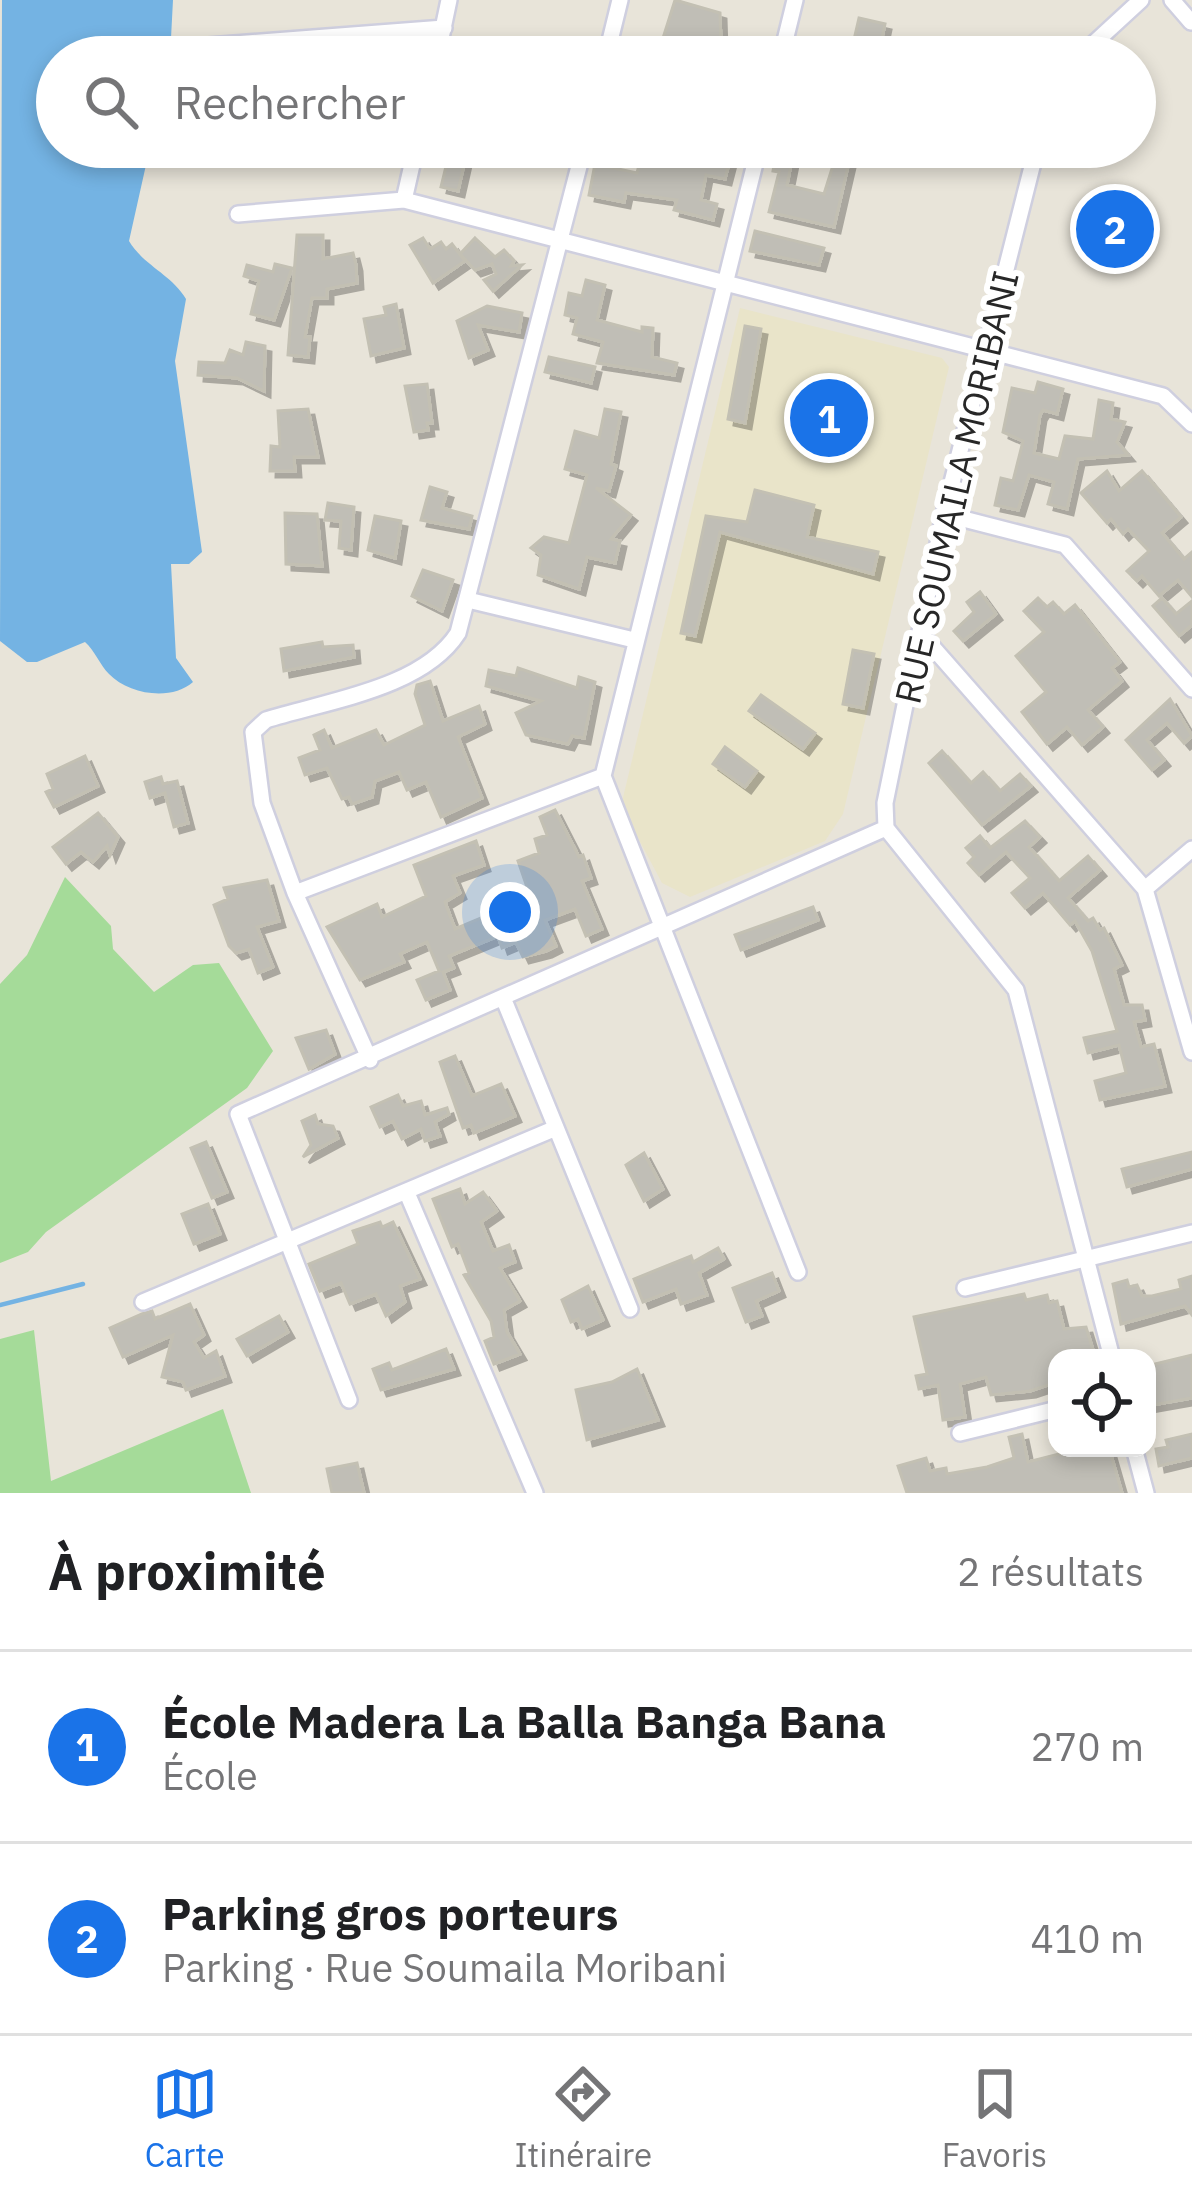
<!DOCTYPE html>
<html lang="fr">
<head>
<meta charset="utf-8">
<style>
  :root { --surface:#fff; --page:#f2f2f2; --text:#202124; --muted:#757577; --line:#e0e0e0; --accent:#1a73e8 }
  body { margin:0; font-family:"IBM Plex Sans",sans-serif; background:var(--page); color:var(--text) }
  .controls { position:absolute; right:36px; bottom:36px; display:grid; overflow:hidden; border-radius:24px; box-shadow:0 6px 18px #0003 }
  .controls button { width:108px; height:108px; display:grid; place-items:center; padding:0; border:0; border-bottom:3px solid var(--line); background:var(--surface); color:var(--text); font:60px sans-serif }
  .you { position:absolute; left:510px; top:912px; width:42px; height:42px; margin:-30px; border:9px solid #fff; border-radius:50%; background:#1a73e8; box-shadow:0 0 0 18px #1a73e833 }
  .badge { display:grid; place-items:center; width:78px; height:78px; border-radius:50%; background:var(--accent); color:#fff; font-size:39px; font-weight:700 }
  .pin { position:absolute; translate:-50% -50%; border:6px solid #fff; box-shadow:0 3px 12px #0006 }
  .list { margin:0; padding:0; list-style:none }
  h2 { display:flex; justify-content:space-between; align-items:center; height:156px; margin:0; padding:0 48px; font-size:51px }
  h2 small { font-size:39px; font-weight:400; color:var(--muted) }
  .list li { display:grid; grid-template-columns:78px 1fr auto; gap:36px; align-items:center; box-sizing:border-box; height:192px; padding:0 48px; border-top:3px solid var(--line) }
  .list b { display:block; font-size:45px; white-space:nowrap }
  .list p { margin:0; font-size:39px; white-space:nowrap; color:var(--muted) }
  .list em { font-size:39px; font-style:normal; color:var(--muted) }
  .icon { flex:none; width:66px; height:66px; fill:none; stroke:currentColor; stroke-width:2; stroke-linecap:round; stroke-linejoin:round }
  .map { position:relative; flex:none; width:1192px; height:1493px; overflow:hidden }
  .search { position:absolute; background:var(--surface); box-shadow:0 6px 18px #0003; left:36px; right:36px; top:36px; height:132px; display:flex; align-items:center; gap:30px; box-sizing:border-box; padding:0 42px; border-radius:66px; color:var(--muted); font-size:45px }
  .sheet { height:540px; background:var(--surface) }
  nav { display:flex; justify-content:space-around; align-items:center; box-sizing:border-box; height:168px; border-top:3px solid var(--line); background:var(--surface); font-size:33px; color:var(--muted) }
  nav a { display:grid; justify-items:center; gap:6px }
  nav .on { color:var(--accent) }
  .map>svg:first-child { display:block }
</style>
</head>
<body>
<div class="map">
<svg width="1192" height="1493" viewBox="0 0 1192 1493">
  <defs>
    <filter id="shadow"><feDropShadow dx="6" dy="6" stdDeviation="0" flood-color="#0004"/></filter>
  </defs>
  <rect width="100%" height="100%" fill="#e8e4d9"/>
  <path fill="#e9e4c9" d="M740,308L942,358L949,367L843,814L825,841L690,897L662,883L621,806Z"/>
  <path fill="#a5db99" d="M65,877L111,926L113,949L154,992L193,965L219,963L273,1051L247,1088L46,1232L28,1252L0,1263V984L27,955Z
    M34,1330L51,1481L223,1409L251,1493H0V1339Z"/>
  <path fill="#74b3e3" d="M2,0H173L170,57H57V147H150L129,241C144,266 171,274 186,299L175,361L202,552L189,564H171L176,658L193,682C172,701 129,695 109,674C100,665 95,651 85,642L37,662H27L0,641Z"/>
  <g fill="none" stroke-linecap="round" stroke-linejoin="round">
    <path stroke="#74b3e3" stroke-width="4.5" d="M0,1305L83,1284"/>
  </g>
  <path fill="#c0beb6" stroke="#c3c0b3" stroke-width="3" filter="url(#shadow)" d="M675,0L720,13L721,44H685L682,57H664L668,40L663,38Z
    M859,18L885,24L878,57H850Z
    M428,147H468L458,191L441,187L448,158L427,153Z
    M664,147H727L732,152L725,179L706,175L701,200L717,204L713,220L674,210L677,200L626,193L624,202L589,195L595,164L637,173L641,158L662,156Z
    M776,154L793,155L787,185L824,194L835,159L849,162L834,227L769,212L779,172L773,171Z
    M755,231L824,248L819,265L750,251Z
    M297,235H323V259L353,253L356,265L357,283L327,289V298H312L305,337H310L308,357L288,355Z
    M423,238L430,249L441,242L446,249L452,244L465,261L433,283L410,245Z
    M475,238L495,257L504,250L514,261L511,266L522,265L493,291L484,280L496,274L492,264L475,270L460,254Z
    M275,264L292,268L274,320L251,314L259,281L244,276L247,265L273,272Z
    M586,280L605,285L597,320L642,332V327L653,328L652,357L677,363L674,375L597,363L603,342L573,334L577,318L565,315L569,293L582,296Z
    M396,304L404,348L371,356L364,319L386,315L384,307Z
    M487,306L522,313L519,332L478,325L488,350L469,358L457,321Z
    M745,326L761,329L745,423L728,419Z
    M246,342L265,346L264,391L237,378L198,375L199,362L225,363L230,350L243,355Z
    M549,357L595,367L591,383L545,372Z
    M1038,382L1063,389L1057,414L1043,410L1040,415L1034,453L1059,459L1065,436L1093,439L1099,400L1113,403L1111,419L1125,422L1117,442L1128,455L1078,459L1067,509L1048,504L1054,482L1029,475L1018,510L995,505L1001,478L1013,481L1023,441L1003,432L1012,388L1035,393Z
    M427,384L432,423H427L428,430L414,432L405,386Z
    M308,409L318,457H294L295,471H270L271,446L280,447L278,411Z
    M605,409L621,412L611,464L616,466L609,491L596,488L631,515L611,539L620,541L615,563L587,557L579,589L538,575L541,555L531,548L544,537L569,543L587,475L565,469L575,431L599,438Z
    M1107,471L1119,491L1142,471L1181,517L1162,533L1184,559L1192,552V597L1178,580L1159,596L1142,576L1137,581L1127,571L1149,551L1128,529L1123,534L1111,519L1107,523L1081,493Z
    M430,487L447,492L442,508L472,516L469,529L421,520Z
    M755,490L814,505L807,537L878,552L873,574L720,532L695,636L681,633L706,516L747,522Z
    M328,503L354,507L351,550L339,548L341,521L325,520Z
    M285,513L317,514L322,566L286,564Z
    M375,516L401,521L395,558L368,550Z
    M423,570L453,580L442,611L412,596Z
    M980,592L996,614L963,641L954,631L974,612L967,602Z
    M1038,598L1047,607L1053,602L1064,614L1075,605L1120,662L1112,668L1122,681L1088,710L1103,727L1082,745L1067,727L1047,744L1022,712L1046,692L1016,656L1044,632L1024,611Z
    M1162,598L1176,614L1192,601V625L1179,636L1153,606Z
    M322,642L323,647L353,645L354,657L284,671L281,649Z
    M853,650L874,654L863,708L843,704Z
    M518,668L577,688L579,677L595,682L584,738L572,736L568,744L526,735L516,713L541,701L486,686L489,670L516,676Z
    M430,681L443,721L479,706L485,724L458,737L482,798L441,817L426,782L407,790L399,772L375,781L372,797L352,804L349,797L342,799L327,768L305,775L299,758L320,750L314,735L324,730L332,748L376,730L384,745L425,725L415,694L417,685Z
    M761,695L815,733L803,749L749,711Z
    M1170,699L1192,736L1184,743L1167,723L1147,740L1164,760L1152,770L1126,740Z
    M725,747L757,771L745,787L713,764Z
    M942,751L971,783L983,772L1000,791L1020,774L1031,786L982,825L929,763Z
    M85,756L98,786L54,807L46,792L53,789L47,774Z
    M161,777L163,784L177,781L188,823L174,827L165,793L150,798L145,782Z
    M555,810L579,857L583,855L591,878L582,881L602,929L586,936L575,909L545,920L556,946L546,951L523,957L516,942L502,948L498,936L449,956L454,968L443,972L450,990L426,1000L417,980L439,971L427,942L400,954L404,962L360,980L327,927L377,904L382,917L426,896L414,865L476,841L484,865L453,876L460,893L445,902L455,929L486,916L484,909L528,890L518,861L539,853L535,839L547,835L540,817Z
    M98,813L118,837L110,855L107,846L93,862L81,852L66,864L53,847Z
    M1025,821L1040,837L1029,847L1059,881L1088,856L1100,870L1068,898L1088,921L1093,918L1100,930L1104,928L1122,965L1114,969L1124,1005H1142L1145,1020L1134,1022L1141,1047L1154,1044L1165,1086L1100,1100L1095,1081L1126,1073L1119,1045L1088,1053L1084,1038L1117,1031L1092,951L1075,921L1070,925L1043,893L1025,908L1012,893L1030,878L1006,852L979,875L968,863L974,857L966,848L980,836L990,848Z
    M267,880L279,921L257,927L273,967L258,973L249,949L236,953L229,946L214,905L228,899L224,888Z
    M813,907L818,920L741,950L735,935Z
    M326,1030L335,1054L309,1069L296,1038Z
    M455,1056L472,1096L501,1084L515,1116L474,1133L471,1125L463,1128L440,1062Z
    M398,1095L403,1106L421,1101L425,1115L447,1108L449,1114L435,1122L440,1136L425,1141L421,1129L402,1139L393,1121L380,1127L371,1107Z
    M315,1115L318,1124L333,1126L338,1138L303,1157L311,1145L302,1121Z
    M206,1142L227,1192L212,1198L191,1148Z
    M1192,1152V1169L1127,1187L1122,1169Z
    M644,1153L663,1189L644,1201L626,1165Z
    M460,1189L465,1204L483,1192L497,1211L481,1222L493,1251L509,1245L515,1262L500,1268L520,1301L504,1310L507,1332L520,1354L494,1364L485,1341L494,1337L491,1321L464,1275L469,1273L458,1244L452,1247L433,1199Z
    M208,1204L220,1234L194,1244L182,1214Z
    M380,1222L382,1227L393,1222L420,1279L400,1286L405,1302L386,1316L376,1294L350,1304L341,1283L320,1291L309,1264L358,1244L353,1231Z
    M718,1248L724,1259L699,1273L707,1295L681,1304L676,1289L643,1302L634,1279L691,1256L693,1262Z
    M772,1273L779,1291L756,1301L762,1316L746,1322L733,1288Z
    M1192,1276V1315L1185,1306L1121,1324L1113,1284L1127,1280L1129,1287L1137,1285L1142,1296H1152L1181,1289L1179,1280Z
    M588,1286L603,1320L582,1329L578,1319L571,1322L562,1300Z
    M1024,1294L1026,1300L1047,1295L1049,1303L1057,1301L1064,1329L1086,1327L1093,1350L1057,1358V1382L1030,1391L991,1395L986,1377L960,1384L965,1417L943,1420L938,1385L919,1389L916,1376L927,1374L914,1317Z
    M190,1304L204,1335L194,1342L204,1358L216,1351L225,1376L186,1390L183,1382L162,1377L173,1335L123,1357L110,1328L142,1314L152,1311L155,1319Z
    M279,1316L288,1332L247,1356L237,1339Z
    M446,1349L454,1369L381,1390L373,1369L389,1363L392,1370Z
    M1192,1355V1398L1147,1406V1366Z
    M637,1369L658,1420L587,1440L576,1390L612,1382Z
    M1022,1434L1028,1462L1067,1452L1066,1448H1109L1122,1493H907L898,1466L926,1458L930,1471L946,1468L947,1474L987,1467L1014,1458L1009,1437Z
    M1192,1434V1458L1159,1466L1156,1449L1168,1447L1166,1440Z
    M357,1463L364,1493H332L327,1469Z"/>
  <g fill="none" stroke-linecap="round" stroke-linejoin="round">
    <g stroke="#cfcfdf" stroke-width="20">
      <path id="minor" d="M1172,0L1191,22
        M182,48L444,28
        M437,57L449,0
        M606,57L620,0
        M781,57L795,0
        M1079,57L1141,0
        M759,147L603,776L798,1272
        M404,200L416,147
        M238,214L404,200L1163,396L1192,424
        M944,514L1065,545L1192,689
        M468,600L634,640
        M922,635L1145,889L1192,1052
        M886,828L885,803L944,514L1037,147
        M886,828L1016,990L1112,1358
        M1145,889L1192,849
        M295,893L262,803L253,732L266,720C325,701 422,689 458,633L584,147
        M504,1000L630,1309
        M370,1060L295,893L603,776
        M407,1193L535,1493
        M965,1288L1192,1233
        M143,1302L556,1128
        M349,1400L238,1114L886,828
        M960,1433L1057,1409
        M1134,1448L1146,1493"/>
    </g>
    <use href="#minor" stroke="#fff" stroke-width="15"/>
  </g>
  <g text-anchor="middle" dominant-baseline="central" stroke-width="12" stroke-linejoin="round" paint-order="stroke">
    <g font-size="36" fill="#272727" stroke="#fff">
      <text transform="translate(956 487) rotate(-77)">RUE SOUMAILA MORIBANI</text>
    </g>
  </g>
</svg>
<div class="controls">
<button><svg class="icon" aria-label="locate" viewBox="0 0 24 24"><circle cx="12" cy="12" r="6"/><path d="M12 2v4M12 18v4M2 12h4M18 12h4"/></svg></button>
</div>
<div class="you"></div>
<div class="pin badge" style="left:829px;top:418px">1</div>
<div class="pin badge" style="left:1115px;top:229px">2</div>
<div class="search"><svg class="icon" aria-label="search" viewBox="0 0 24 24"><circle cx="10" cy="10" r="6"/><path d="M15 15l6 6"/></svg>Rechercher</div>
</div>
<section class="sheet">
<h2>À proximité<small>2 résultats</small></h2>
<ul class="list">
<li><span class="badge">1</span><div><b>École Madera La Balla Banga Bana</b><p>École</p></div><em>270 m</em></li>
<li><span class="badge">2</span><div><b>Parking gros porteurs</b><p>Parking · Rue Soumaila Moribani</p></div><em>410 m</em></li>
</ul>
</section>
<nav>
<a class="on"><svg class="icon" aria-label="map" viewBox="0 0 24 24"><path d="M3 6l6-2 6 2 6-2v14l-6 2-6-2-6 2zM9 4v14M15 6v14"/></svg>Carte</a>
<a><svg class="icon" aria-label="directions" viewBox="0 0 24 24"><path d="M12 3l9 9-9 9-9-9zM9 14v-3h6M13 9l2 2-2 2"/></svg>Itinéraire</a>
<a><svg class="icon" aria-label="saved" viewBox="0 0 24 24"><path d="M7 4h10v16l-5-4-5 4z"/></svg>Favoris</a>
</nav>
</body>
</html>
